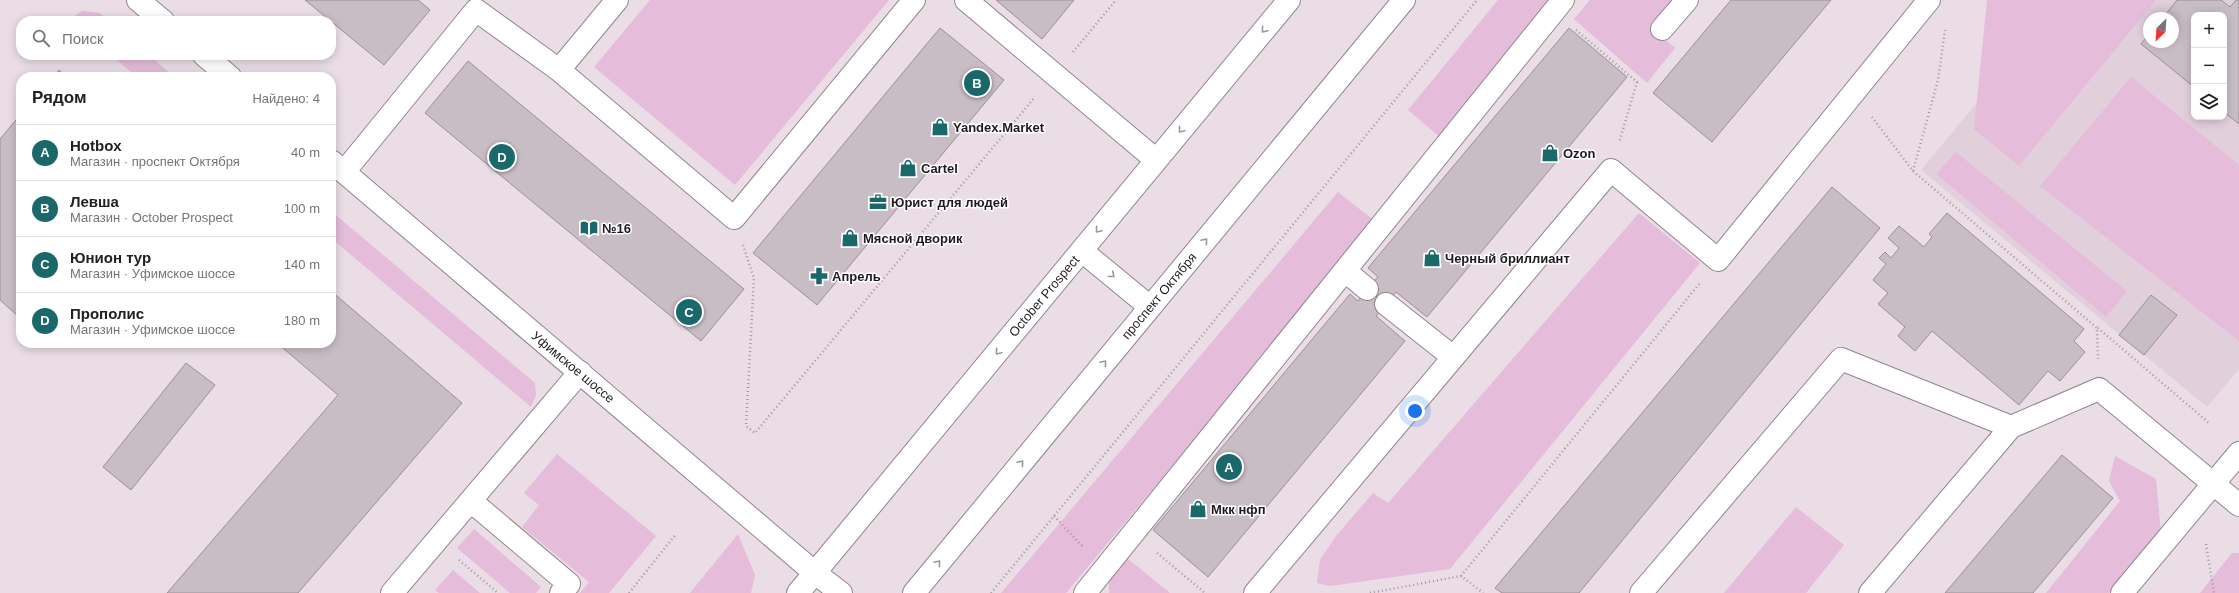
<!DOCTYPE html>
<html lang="ru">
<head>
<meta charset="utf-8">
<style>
  :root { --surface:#fff; --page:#f6f6f6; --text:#202124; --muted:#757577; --line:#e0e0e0; --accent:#1a6869 }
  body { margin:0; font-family:Helvetica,sans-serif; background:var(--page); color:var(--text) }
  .controls { position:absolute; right:12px; top:12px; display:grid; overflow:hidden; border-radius:8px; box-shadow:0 2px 10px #0003 }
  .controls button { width:36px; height:36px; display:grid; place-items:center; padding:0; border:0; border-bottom:1px solid var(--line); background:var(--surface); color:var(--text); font:20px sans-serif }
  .compass { position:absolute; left:2143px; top:12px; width:36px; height:36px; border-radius:50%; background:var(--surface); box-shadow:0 2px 10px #0003; rotate:205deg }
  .you { position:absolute; left:1415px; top:411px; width:14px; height:14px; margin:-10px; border:3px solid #fff; border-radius:50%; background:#1a73e8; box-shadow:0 0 0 6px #1a73e833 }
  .badge { display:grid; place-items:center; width:26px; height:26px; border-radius:50%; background:var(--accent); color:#fff; font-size:13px; font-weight:700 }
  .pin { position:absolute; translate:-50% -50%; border:2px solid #fff; box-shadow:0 1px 4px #0006 }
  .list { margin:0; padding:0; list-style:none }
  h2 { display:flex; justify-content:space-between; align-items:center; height:52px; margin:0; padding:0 16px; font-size:17px }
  h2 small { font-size:13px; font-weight:400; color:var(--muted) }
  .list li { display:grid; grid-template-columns:26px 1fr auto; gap:12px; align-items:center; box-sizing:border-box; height:56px; padding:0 16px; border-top:1px solid var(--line) }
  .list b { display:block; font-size:15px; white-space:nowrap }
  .list p { margin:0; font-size:13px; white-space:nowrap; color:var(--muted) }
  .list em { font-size:13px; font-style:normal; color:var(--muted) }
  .icon { flex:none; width:22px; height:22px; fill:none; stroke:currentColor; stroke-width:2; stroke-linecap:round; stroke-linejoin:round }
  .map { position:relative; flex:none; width:2239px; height:593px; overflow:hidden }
  .search { position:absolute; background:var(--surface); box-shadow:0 2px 10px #0003; left:16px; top:16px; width:320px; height:44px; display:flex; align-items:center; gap:10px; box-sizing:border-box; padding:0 14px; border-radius:16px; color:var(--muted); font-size:15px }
  .panel { position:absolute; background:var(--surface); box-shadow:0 2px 10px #0003; left:16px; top:72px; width:320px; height:276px; border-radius:16px }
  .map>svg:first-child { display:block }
</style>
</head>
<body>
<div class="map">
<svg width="2239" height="593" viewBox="0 0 2239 593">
  <rect width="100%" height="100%" fill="#eadde6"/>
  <path fill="#e2cfdc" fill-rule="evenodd" d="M2062,0H2239V369L2207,407L1921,170ZM2194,15H2224V117H2194ZM2149,18H2173V42H2149Z"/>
  <path fill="#e5bcda" d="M650,0H889L735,185L594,67Z
    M1498,0H1555L1442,139L1408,110Z
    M1590,0H1671L1650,26L1675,48L1647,83L1574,19Z
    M1987,0H2156L2019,166L1974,129Z
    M82,11L100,13L109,21L69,20Z
    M111,55H149L174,77H137Z
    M2131,77L2239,165V341L2040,186Z
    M1956,152L2127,291L2106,317L1936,174Z
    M1338,192L1376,222L1066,593H1001Z
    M331,211L535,383L536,395L531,407L331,238Z
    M1639,213L1700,263L1450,569L1330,586L1317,583L1320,560L1336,536L1373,493L1388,503Z
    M557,454L656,536L609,593H580L589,582L522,527L539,505L524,493Z
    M2115,456L2156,479L2161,532L2109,593H2046L2120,501L2109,481Z
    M1796,507L1844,545L1806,593H1724Z
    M474,529L541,587L536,593H510L457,548Z
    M738,534L755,575L751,593H690Z
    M2232,553H2239V593H2200Z
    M1128,559L1170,593H1109V576Z
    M453,570L480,593H439L435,590Z"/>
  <path fill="#c9bdc5" stroke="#9b8f98" d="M305,0H418L430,10L384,65Z
    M996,0H1074L1042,39Z
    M1731,0H1831L1712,142L1653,93Z
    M2177,0H2221L2230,7L2236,0H2239V124L2224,112V15H2194V87L2141,44L2149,34V42H2173V18H2163Z
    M940,28L1004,80L817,305L753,253Z
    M1569,28L1627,77L1427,317L1396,292L1386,304L1367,289L1378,277L1368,268Z
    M468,61L744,289L701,341L425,113Z
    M59,70L67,77H53Z
    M21,114V315L19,317L0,300V139Z
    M1832,187L1880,228L1579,593H1502L1495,588Z
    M1947,213L2084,329L2074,341L2085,352L2060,381L2048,371L2019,405L1932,331L1915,351L1898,336L1905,327L1878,304L1888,293L1873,280L1886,264L1879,258L1885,252L1891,258L1899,248L1888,238L1899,226L1924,247L1932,237L1929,234Z
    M1367,289L1386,304L1376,316L1405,341L1208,577L1153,530L1350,294L1358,301Z
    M331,291L462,403L298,593H167L338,395L277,343H331Z
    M2151,295L2177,315L2144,355L2119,335Z
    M186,363L215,385L131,490L103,467Z
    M2062,455L2113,498L2033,593H1945Z"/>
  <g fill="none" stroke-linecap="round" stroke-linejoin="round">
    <g stroke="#90858d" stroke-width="24">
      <path id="minor" d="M966,0L1156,160
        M1662,29L1687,0
        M559,70L617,0
        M344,172L476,10L559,70L734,218L914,0
        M1345,271L1367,289
        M1386,304L1453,357
        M471,501L569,584L561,593
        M815,573L841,593
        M392,593L580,372
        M1085,593L1563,0
        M1255,593L1611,170L1718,260L1929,0
        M1641,593L1841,359L2011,427
        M1870,593L2011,427L2099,389L2239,505
        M2122,593L2239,453"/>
    </g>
    <g stroke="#90858d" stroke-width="24">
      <path id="major" d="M138,0L163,21
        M204,55L230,77
        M331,161L815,573
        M1082,251L1150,307
        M798,593L1289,0
        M914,593L1404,0"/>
    </g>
    <path stroke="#a2989f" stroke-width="2.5" stroke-dasharray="1 3" stroke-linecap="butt" d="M1576,30L1637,82L1619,143
      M1073,52L1116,0
      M1872,117L1913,171L2097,328L2098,359
      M1913,171L1938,80L1945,30
      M743,245L754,278L746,426L755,433L1035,97
      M2098,328L2209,423
      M1054,516L1084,548
      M2206,544L2214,593
      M1157,553L1205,593
      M459,560L498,593
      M1461,576L1700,283
      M629,593L676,534
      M991,593L1477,0
      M1370,593L1461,576L1483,593"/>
    <use href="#minor" stroke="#fff" stroke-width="22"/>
    <use href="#major" stroke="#fff" stroke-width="22"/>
  </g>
  <defs><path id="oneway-chevron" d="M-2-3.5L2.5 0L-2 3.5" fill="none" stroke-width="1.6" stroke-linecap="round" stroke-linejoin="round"/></defs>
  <g stroke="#9a989a">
    <use href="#oneway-chevron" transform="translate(1264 30) rotate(130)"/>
    <use href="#oneway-chevron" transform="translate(1181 130) rotate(130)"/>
    <use href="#oneway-chevron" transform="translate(1098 230) rotate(130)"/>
    <use href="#oneway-chevron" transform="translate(1205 241) rotate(-50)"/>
    <use href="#oneway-chevron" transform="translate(1112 275) rotate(39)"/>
    <use href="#oneway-chevron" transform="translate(998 352) rotate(130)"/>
    <use href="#oneway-chevron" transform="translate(1104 363) rotate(-50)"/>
    <use href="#oneway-chevron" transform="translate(1021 463) rotate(-50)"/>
    <use href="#oneway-chevron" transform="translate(938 563) rotate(-50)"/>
  </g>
  <defs>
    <g id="shop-bare" transform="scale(1.38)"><path d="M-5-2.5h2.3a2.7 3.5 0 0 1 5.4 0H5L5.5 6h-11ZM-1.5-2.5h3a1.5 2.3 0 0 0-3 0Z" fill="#1a6869" stroke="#fff" stroke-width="2.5" paint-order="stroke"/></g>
    <g id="office-bare" transform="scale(1.38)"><path d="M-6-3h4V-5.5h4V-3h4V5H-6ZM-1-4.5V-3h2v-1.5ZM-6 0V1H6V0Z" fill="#1a6869" stroke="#fff" stroke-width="2.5" paint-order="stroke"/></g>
    <g id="library-bare" transform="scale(1.38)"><path d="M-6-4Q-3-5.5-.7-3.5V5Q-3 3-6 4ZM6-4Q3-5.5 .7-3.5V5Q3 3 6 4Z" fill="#1a6869" stroke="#fff" stroke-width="2.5" paint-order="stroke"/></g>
    <g id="pharmacy-bare" transform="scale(1.38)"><path d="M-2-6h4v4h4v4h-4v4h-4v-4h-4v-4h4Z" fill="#1a6869" stroke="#fff" stroke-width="2.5" paint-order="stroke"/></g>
  </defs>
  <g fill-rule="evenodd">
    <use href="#shop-bare" x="940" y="127"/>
    <use href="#shop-bare" x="1550" y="153"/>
    <use href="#shop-bare" x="908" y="168"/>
    <use href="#office-bare" x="878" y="202"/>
    <use href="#library-bare" x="589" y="228"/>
    <use href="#shop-bare" x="850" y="238"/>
    <use href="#shop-bare" x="1432" y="258"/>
    <use href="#pharmacy-bare" x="819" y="276"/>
    <use href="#shop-bare" x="1198" y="509"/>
  </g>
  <g text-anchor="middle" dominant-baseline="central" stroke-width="3" stroke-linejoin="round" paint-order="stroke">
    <g font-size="13" font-weight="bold" fill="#1f1a1e" stroke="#fff" text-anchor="start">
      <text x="953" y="127">Yandex.Market</text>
      <text x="1563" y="153">Ozon</text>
      <text x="921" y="168">Cartel</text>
      <text x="891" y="202">Юрист для людей</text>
      <text x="602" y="228">№16</text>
      <text x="863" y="238">Мясной дворик</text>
      <text x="1445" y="258">Черный бриллиант</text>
      <text x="832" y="276">Апрель</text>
      <text x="1211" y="509">Мкк нфп</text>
    </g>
    <g font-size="13" fill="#1f1a1e" stroke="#fff">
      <text transform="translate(1044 296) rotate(-50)">October Prospect</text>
      <text transform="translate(1159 296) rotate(-50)">проспект Октября</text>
      <text transform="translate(573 367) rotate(40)">Уфимское шоссе</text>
    </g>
  </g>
</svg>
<div class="controls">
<button>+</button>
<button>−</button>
<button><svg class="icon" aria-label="layers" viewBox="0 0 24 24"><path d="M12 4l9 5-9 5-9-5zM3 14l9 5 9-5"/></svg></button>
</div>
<svg class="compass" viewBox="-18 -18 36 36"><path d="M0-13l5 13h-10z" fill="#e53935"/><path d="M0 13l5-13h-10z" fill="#757577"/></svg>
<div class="you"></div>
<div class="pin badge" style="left:1229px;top:467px">A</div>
<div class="pin badge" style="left:977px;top:83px">B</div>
<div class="pin badge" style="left:689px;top:312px">C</div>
<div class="pin badge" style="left:502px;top:157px">D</div>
<div class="search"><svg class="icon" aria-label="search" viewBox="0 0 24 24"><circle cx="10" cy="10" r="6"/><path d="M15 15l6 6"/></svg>Поиск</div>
<section class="panel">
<h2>Рядом<small>Найдено: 4</small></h2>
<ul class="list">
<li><span class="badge">A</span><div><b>Hotbox</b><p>Магазин · проспект Октября</p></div><em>40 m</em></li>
<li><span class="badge">B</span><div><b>Левша</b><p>Магазин · October Prospect</p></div><em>100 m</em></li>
<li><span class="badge">C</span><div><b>Юнион тур</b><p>Магазин · Уфимское шоссе</p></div><em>140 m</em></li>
<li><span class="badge">D</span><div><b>Прополис</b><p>Магазин · Уфимское шоссе</p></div><em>180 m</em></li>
</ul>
</section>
</div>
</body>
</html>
